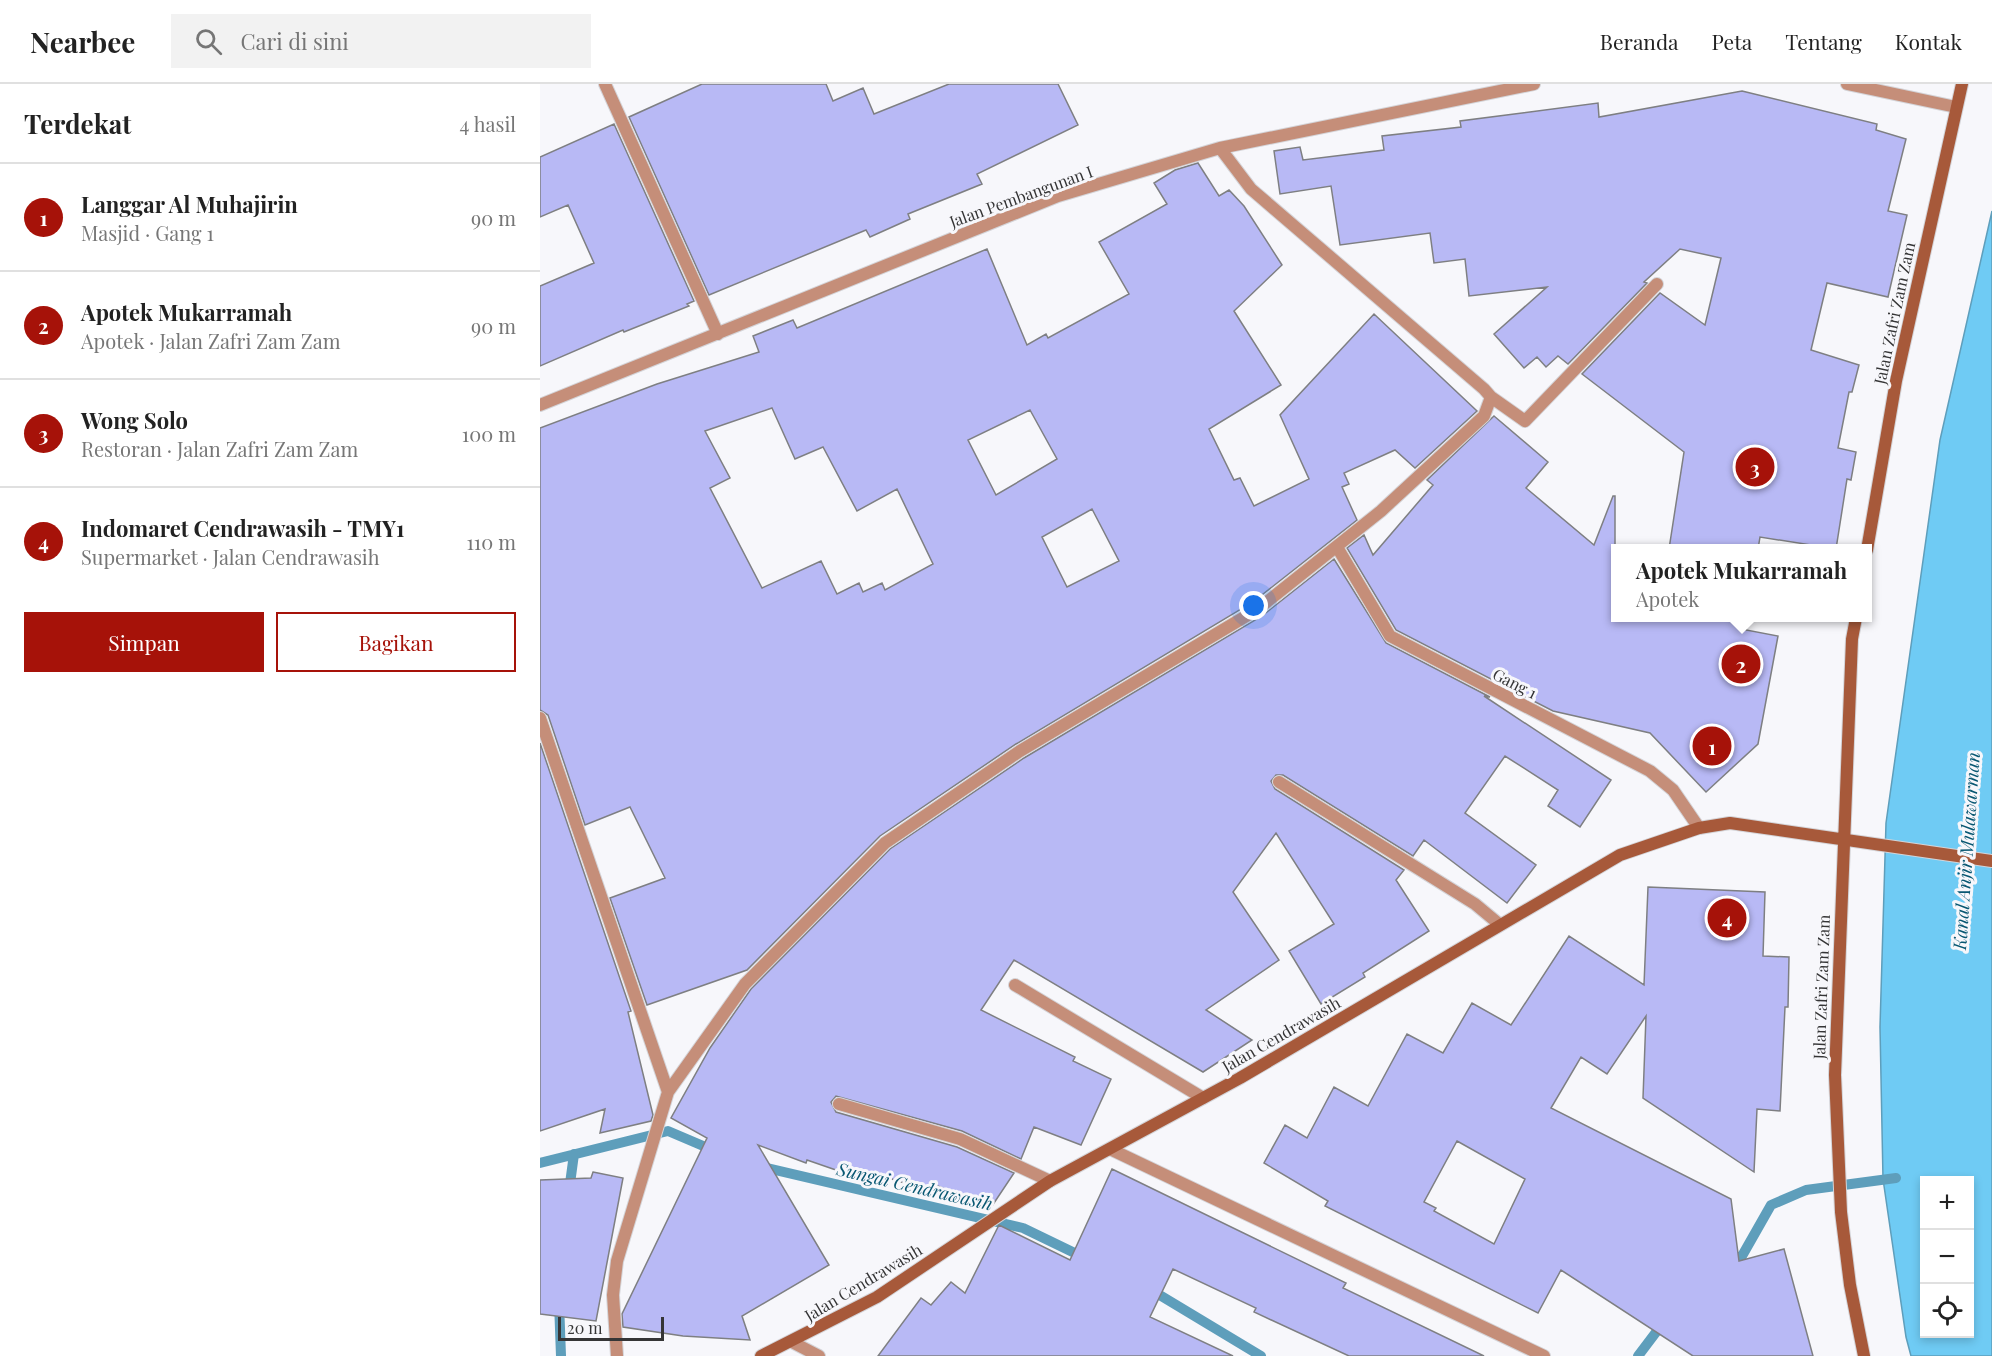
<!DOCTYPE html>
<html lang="id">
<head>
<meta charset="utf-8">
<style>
  :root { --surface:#fff; --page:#f2f2f2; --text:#222; --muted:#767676; --line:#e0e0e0; --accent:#a61209 }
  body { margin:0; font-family:"Playfair Display",serif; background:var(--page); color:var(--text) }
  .controls { position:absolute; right:18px; bottom:18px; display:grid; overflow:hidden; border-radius:0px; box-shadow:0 3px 9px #0003 }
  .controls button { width:54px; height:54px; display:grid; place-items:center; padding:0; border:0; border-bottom:2px solid var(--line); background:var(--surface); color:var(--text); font:30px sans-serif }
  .scale { position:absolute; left:18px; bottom:15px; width:106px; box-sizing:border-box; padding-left:6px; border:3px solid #353536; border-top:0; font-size:16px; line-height:21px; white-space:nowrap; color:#353536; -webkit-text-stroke:4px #f7f7fb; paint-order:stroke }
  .you { position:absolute; left:714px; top:522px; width:21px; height:21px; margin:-15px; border:4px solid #fff; border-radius:50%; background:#1a73e8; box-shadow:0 0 0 9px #1a73e833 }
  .badge { display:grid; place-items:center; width:39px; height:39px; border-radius:50%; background:var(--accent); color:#fff; font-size:20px; font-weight:700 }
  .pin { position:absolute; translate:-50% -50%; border:3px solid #fff; box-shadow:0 2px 6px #0006 }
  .popup { position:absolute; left:1071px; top:460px; width:261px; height:78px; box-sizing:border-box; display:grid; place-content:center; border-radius:0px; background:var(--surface); filter:drop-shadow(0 2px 4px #0005); font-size:20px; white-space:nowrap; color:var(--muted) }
  .popup b { font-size:22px; color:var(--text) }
  .popup::after { content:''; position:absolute; left:50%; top:100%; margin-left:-12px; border:12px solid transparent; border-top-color:var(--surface) }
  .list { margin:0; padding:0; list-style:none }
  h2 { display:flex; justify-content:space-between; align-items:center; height:78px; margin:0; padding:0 24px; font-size:26px }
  h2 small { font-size:20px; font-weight:400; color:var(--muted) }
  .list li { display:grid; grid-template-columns:39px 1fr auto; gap:18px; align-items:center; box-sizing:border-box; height:108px; padding:0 24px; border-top:2px solid var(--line) }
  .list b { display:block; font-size:22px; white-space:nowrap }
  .list p { margin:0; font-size:20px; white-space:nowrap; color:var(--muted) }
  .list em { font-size:20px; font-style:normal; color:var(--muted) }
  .actions { display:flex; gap:12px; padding:18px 24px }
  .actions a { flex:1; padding:14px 0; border:2px solid var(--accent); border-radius:0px; text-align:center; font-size:21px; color:var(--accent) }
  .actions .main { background:var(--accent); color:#fff }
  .icon { flex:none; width:33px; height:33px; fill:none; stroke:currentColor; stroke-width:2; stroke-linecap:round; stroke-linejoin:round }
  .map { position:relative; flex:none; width:1452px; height:1272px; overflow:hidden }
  header { display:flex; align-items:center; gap:36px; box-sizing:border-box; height:84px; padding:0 30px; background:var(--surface); border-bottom:2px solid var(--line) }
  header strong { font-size:28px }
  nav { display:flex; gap:33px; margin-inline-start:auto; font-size:21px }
  .search { width:420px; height:54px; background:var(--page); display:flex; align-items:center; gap:15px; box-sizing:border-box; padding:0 21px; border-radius:0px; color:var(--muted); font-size:22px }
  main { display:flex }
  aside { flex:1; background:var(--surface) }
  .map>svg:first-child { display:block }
</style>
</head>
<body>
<header>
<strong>Nearbee</strong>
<div class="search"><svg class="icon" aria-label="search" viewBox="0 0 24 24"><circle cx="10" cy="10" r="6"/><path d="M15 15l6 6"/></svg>Cari di sini</div>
<nav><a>Beranda</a><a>Peta</a><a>Tentang</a><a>Kontak</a></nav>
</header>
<main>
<aside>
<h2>Terdekat<small>4 hasil</small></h2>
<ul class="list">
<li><span class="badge">1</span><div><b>Langgar Al Muhajirin</b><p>Masjid · Gang 1</p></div><em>90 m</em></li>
<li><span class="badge">2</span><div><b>Apotek Mukarramah</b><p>Apotek · Jalan Zafri Zam Zam</p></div><em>90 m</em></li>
<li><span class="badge">3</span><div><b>Wong Solo</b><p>Restoran · Jalan Zafri Zam Zam</p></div><em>100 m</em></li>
<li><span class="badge">4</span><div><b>Indomaret Cendrawasih - TMY1</b><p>Supermarket · Jalan Cendrawasih</p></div><em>110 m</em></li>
</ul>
<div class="actions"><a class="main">Simpan</a><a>Bagikan</a></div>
</aside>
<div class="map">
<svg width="1452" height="1272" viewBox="0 0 1452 1272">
  <rect width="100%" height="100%" fill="#f7f7fb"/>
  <path fill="#6fcbf4" stroke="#5e9ebb" stroke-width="1.5" fill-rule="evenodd" d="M1452,127V1272H1371L1366,1253L1343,1095L1340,943L1346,739L1400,356ZM1384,1096H1430V1250H1384Z"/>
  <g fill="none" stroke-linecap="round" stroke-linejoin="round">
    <path stroke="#5e9ebb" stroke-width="10" d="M0,1079L128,1047L175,1067
      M218,1082L483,1144L545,1174
      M29,1107L34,1070
      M1187,1176L1202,1172L1231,1121L1266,1106L1356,1094
      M608,1204L721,1272
      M19,1218L21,1272
      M1098,1272L1123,1239"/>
  </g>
  <path fill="#b8b9f5" stroke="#7e7f82" stroke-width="1.5" fill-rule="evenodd" d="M162,0H286L293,17L323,4L334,30L409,0H518L538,41L437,90L442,100L368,130L370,135L330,153L326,146L169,211L89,33Z
    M1202,7L1337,40L1336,46L1366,55L1348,127L1367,131L1348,213L1287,199L1271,266L1319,281L1312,308H1309L1298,364L1316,368L1311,396L1307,395L1296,465L1220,453L1218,465H1129L1144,368L1042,290L1120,209L1165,241L1181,174L1140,165L1104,198L1107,199L1028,280L1018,272L1006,283L997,273L984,284L954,250L1007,203L929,212L925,175L894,179L890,149L800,161L791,102L740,110L734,67L760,63L763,76L844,66L842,52L921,43L920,37L1058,19L1059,33Z
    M74,40L154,217L147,220L149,222L84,248L83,246L0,282V202L54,179L28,121L0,133V73Z
    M658,79L679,112L689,106L704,122L742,181L694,227L741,301L669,345L694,396L700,394L714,422L769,395L740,331L834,230L937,327L875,384L855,366L804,389L809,400L802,403L817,436L713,518L476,660L340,752L207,886L107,921L70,814L125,794L90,723L45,741L8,631L0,626V344L117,300L219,268L213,252L253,236L257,244L447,165L487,261L506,250L508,254L589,210L559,158L627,120L614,99L635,86ZM232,324L255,375L283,363L317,427L357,405L393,480L345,506L342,499L323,508L319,499L297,510L281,477L222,504L170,404L190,394L165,347ZM490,326L517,375L456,411L428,356ZM552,425L579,477L527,503L502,453Z
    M954,332L1008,378L986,404L1054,461L1073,412H1075V534H1208L1206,546L1238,552L1218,660L1166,708L1110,649L1013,627L856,546L807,464L824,451L833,471L893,401L887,396Z
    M794,475L846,559L950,613L944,612L1071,696L1040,743L1008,722L1018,706L965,672L925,729L996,781L967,819L884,756L873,772L743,691H736L731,697L735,705L864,786L856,796L889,847L823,889L825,893L781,920L749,867L794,840L736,749L693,808L739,876L666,926L712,956L663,988L474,876L441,926L535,973L533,977L571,995L541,1061L494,1043L481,1075L422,1047L296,1012L291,1018L296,1028L417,1063L474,1089L450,1125L391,1099L388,1106L325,1087L322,1095L267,1076L266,1079L218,1061L289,1181L202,1232L210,1256L143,1252L83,1243L82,1230L167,1054L131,1034L170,964L211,905L350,765L484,674L722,532Z
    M0,659L91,927L88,928L113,1031L111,1037L60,1049L65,1025L0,1047Z
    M1108,803L1225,808L1223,872L1249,873L1248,923H1245L1240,1027L1217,1025L1214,1088L1103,1014L1106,932L1067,990L1041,973L1011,1024L1191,1115L1199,1177L1244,1165L1273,1272H1153L1021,1186L998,1229L785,1122L788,1117L724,1079L745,1041L767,1054L794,1003L828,1022L867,950L903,969L932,919L971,941L1029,852L1104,901ZM917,1057L985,1095L954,1160L894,1127L896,1124L884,1118Z
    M572,1085L806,1199L803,1204L944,1272H809L714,1228L716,1224L633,1185L610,1233L693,1272H338L381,1214L391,1221L411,1198L425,1209L459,1141L530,1176Z
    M53,1088L83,1094L56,1237L0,1230V1096L51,1094Z"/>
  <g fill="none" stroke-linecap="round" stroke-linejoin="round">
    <g stroke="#d4d4d8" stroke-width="14">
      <path id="street" d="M65,0L178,250
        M1307,0L1416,23
        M951,313L985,337L1117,200
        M0,321L518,112L680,64L994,0
        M797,463L850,552L1110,687L1133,706L1159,744
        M0,634L128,1008
        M739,698L935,820L959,840
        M475,901L663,1014
        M299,1020L420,1055L510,1097
        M570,1065L1004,1272
        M252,1258L279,1272
        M77,1272L73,1211L77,1177L128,1008L205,900L345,759L480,667L718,525L841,427L944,332L951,313L944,305L711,105L680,64"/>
    </g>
    <g stroke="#d4d4d8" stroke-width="14">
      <path id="secondary" d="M1327,466L1356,297L1422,0
        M1316,534L1312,555L1295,991L1301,1128L1310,1201L1324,1272
        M221,1272L337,1213L510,1097L700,994L1080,771L1159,744L1190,739L1452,777"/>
    </g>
    <use href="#street" stroke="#c58e79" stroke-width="12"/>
    <use href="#secondary" stroke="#a7593a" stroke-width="12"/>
  </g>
  <g text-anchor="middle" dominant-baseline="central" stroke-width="6" stroke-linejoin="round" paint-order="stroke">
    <g font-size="16" fill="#353536" stroke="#f7f7fb">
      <text transform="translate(481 112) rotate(-20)">Jalan Pembangunan I</text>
      <text transform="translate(1354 229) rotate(-78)">Jalan Zafri Zam Zam</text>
      <text transform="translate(975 599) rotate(27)">Gang 1</text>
      <text transform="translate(1281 903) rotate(-88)">Jalan Zafri Zam Zam</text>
      <text transform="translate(741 950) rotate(-30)">Jalan Cendrawasih</text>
      <text transform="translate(323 1198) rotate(-31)">Jalan Cendrawasih</text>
    </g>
    <g font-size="18" font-style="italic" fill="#085772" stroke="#f7f7fb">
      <text transform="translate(1426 767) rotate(-86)">Kanal Anjir Mulawarman</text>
      <text transform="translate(375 1102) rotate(13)">Sungai Cendrawasih</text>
    </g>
  </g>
</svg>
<div class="controls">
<button>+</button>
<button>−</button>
<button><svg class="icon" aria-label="locate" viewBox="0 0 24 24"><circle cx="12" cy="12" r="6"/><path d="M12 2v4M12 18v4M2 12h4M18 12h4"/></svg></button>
</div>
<div class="scale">20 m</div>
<div class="you"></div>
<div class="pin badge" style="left:1172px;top:662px">1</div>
<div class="pin badge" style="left:1201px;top:580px">2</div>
<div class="popup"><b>Apotek Mukarramah</b>Apotek</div>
<div class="pin badge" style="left:1215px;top:383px">3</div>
<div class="pin badge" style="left:1187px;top:834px">4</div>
</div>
</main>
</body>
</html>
